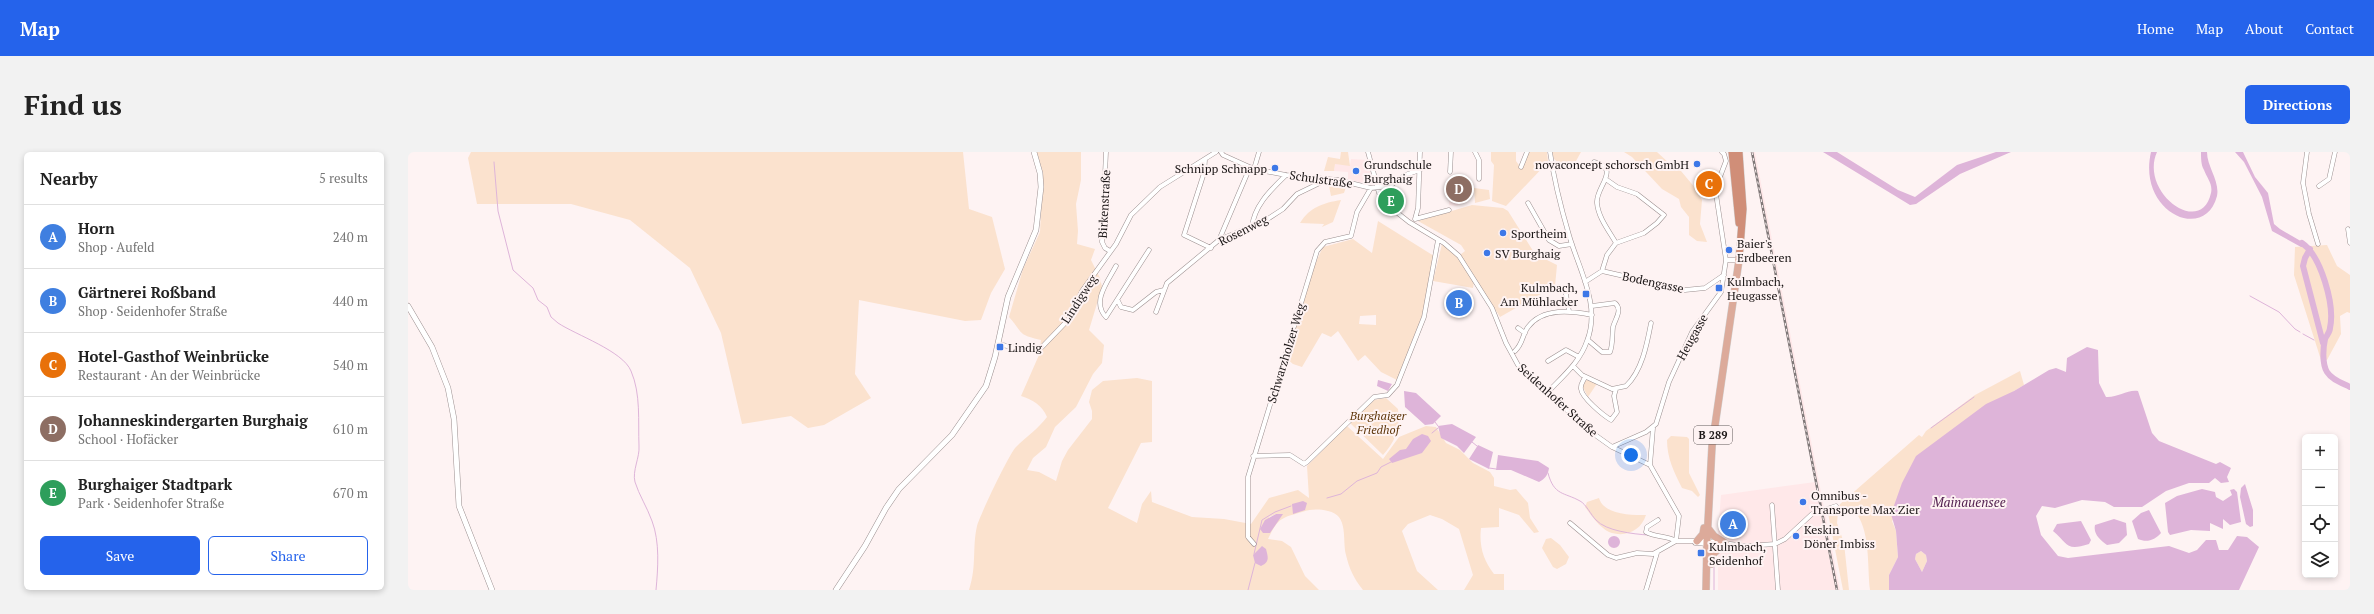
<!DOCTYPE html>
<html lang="en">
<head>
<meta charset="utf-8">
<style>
  :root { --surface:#fff; --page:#f2f2f2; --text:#222; --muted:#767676; --line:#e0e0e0; --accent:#2563eb }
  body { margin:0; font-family:"PT Serif",serif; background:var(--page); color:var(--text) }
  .controls { position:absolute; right:12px; bottom:12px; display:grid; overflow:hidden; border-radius:6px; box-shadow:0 2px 6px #0003 }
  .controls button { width:36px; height:36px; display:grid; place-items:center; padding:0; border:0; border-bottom:1px solid var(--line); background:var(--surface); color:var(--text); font:20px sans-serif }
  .you { position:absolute; left:1223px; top:303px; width:14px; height:14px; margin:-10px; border:3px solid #fff; border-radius:50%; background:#1a73e8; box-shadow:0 0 0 6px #1a73e833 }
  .badge { display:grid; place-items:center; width:26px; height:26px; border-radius:50%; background:var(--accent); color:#fff; font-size:13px; font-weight:700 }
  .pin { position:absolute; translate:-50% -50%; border:2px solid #fff; box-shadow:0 1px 4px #0006 }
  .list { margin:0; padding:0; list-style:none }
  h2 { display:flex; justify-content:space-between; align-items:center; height:52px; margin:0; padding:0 16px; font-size:17px }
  h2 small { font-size:13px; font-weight:400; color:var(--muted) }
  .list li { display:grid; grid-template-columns:26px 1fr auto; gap:12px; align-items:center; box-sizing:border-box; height:64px; padding:0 16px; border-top:1px solid var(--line) }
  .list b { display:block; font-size:15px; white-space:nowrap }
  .list p { margin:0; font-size:13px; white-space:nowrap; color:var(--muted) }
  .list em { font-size:13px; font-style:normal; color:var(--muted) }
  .actions { display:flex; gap:8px; padding:12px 16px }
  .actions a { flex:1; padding:9px 0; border:1px solid var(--accent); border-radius:6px; text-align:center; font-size:14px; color:var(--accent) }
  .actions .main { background:var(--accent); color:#fff }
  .icon { flex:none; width:22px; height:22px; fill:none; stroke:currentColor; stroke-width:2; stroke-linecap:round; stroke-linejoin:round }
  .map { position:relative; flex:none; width:1942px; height:438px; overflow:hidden; border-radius:6px }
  header { display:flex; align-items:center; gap:24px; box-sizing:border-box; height:56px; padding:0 20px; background:var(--accent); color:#fff }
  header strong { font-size:19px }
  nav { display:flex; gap:22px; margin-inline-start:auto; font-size:14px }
  .intro { display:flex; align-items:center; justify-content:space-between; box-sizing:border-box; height:96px; padding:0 24px }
  h1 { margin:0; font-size:28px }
  .button { padding:10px 18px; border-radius:6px; background:var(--accent); color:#fff; font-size:14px; font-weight:700 }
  main { display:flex; gap:24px; padding:0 24px }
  aside { flex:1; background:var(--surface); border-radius:6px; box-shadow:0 2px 6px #0003 }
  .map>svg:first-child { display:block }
</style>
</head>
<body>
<header>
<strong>Map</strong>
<nav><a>Home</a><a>Map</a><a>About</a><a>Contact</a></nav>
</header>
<div class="intro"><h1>Find us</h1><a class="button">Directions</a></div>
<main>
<aside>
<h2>Nearby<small>5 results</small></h2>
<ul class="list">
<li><span class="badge" style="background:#3f7fe0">A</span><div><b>Horn</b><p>Shop · Aufeld</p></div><em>240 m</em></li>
<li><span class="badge" style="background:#3f7fe0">B</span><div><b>Gärtnerei Roßband</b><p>Shop · Seidenhofer Straße</p></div><em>440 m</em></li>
<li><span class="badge" style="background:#e8710a">C</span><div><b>Hotel-Gasthof Weinbrücke</b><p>Restaurant · An der Weinbrücke</p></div><em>540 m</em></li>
<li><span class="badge" style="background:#8d6e63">D</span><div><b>Johanneskindergarten Burghaig</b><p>School · Hofäcker</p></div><em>610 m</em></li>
<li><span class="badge" style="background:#2e9e5b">E</span><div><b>Burghaiger Stadtpark</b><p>Park · Seidenhofer Straße</p></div><em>670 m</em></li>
</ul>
<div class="actions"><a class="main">Save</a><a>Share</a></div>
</aside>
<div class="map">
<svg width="1942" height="438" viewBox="0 0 1942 438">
  <rect width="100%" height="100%" fill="#fef3f3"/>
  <path fill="#ffe8e9" d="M1343,0H1347L1432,438H1310V382L1313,343L1407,330Z
    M943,7L960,8L964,28L959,32L940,27V20L926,19L927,12L942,13Z
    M1043,24L1061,25L1059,50L1048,54L1041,53Z"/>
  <path fill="#fbe2ce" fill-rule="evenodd" d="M63,0H555L561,57L584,65L597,117L583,141L573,168L557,169L451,148L447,222L463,246L416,273L400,276L383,264L334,272L313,181L282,116L222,68L163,52H69L60,6Z
    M629,0H673V28L668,52L670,79L669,92L687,97L683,108L692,126L694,135L681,178L696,193L694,211L685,222L668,255L647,275L638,295L625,306L619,318L631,320L648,329L654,309L660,298L684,267V259L681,250L684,238L695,229L729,226L744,229V290L733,291L700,356L729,371L734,352L743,339L744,350L784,365L816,367L843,372L861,346L890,338L901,346L899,314L939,274L975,307L991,285L1018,274L1028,275L1038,291L1052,298L1065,311L1082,320L1086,326V334L1102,338L1108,337L1120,351L1122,366L1131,380L1126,381L1111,363L1091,356V375L1073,376C1071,393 1075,408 1086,422H1096V438H1056L1065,423L1051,377L1034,367L1022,363L1000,372L994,379L1009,419L1030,438H955C946,427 941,416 938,403C934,387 941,363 920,359C910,357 904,357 894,360C873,366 870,366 860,387L874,389L883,395L897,424L911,438H561C569,414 564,396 569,374C572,363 601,302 608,295C618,285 630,277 639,265C634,253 625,248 613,244L631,203L633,188C609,182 616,182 601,165L615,117L632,80L635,22ZM868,362H874L862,380L861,365Z
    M933,0H940L942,14L927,12L926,19H916L920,5L932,7Z
    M1083,0H1108V9L1113,16L1120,0H1139L1140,10L1098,54L1084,49L1086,13L1083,9Z
    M1144,0H1173L1168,9L1153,13L1146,7Z
    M1216,0H1249L1262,12L1273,19L1288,37L1294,48L1292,72L1299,90L1289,89L1281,83V65L1273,55L1271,47L1254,37L1224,5Z
    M920,29L939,32L936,41L923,44Z
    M979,36L990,55L989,57H986L976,46L974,41Z
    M1066,36L1081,38L1082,47L1067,51Z
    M933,48L925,70L914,75L916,72L892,71C902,55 915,51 933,48Z
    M1064,53L1095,56L1100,59L1127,102L1149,113L1147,134L1092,165L1052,103L1057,99L1053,93L1010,69Z
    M970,69L1026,104L1014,164L989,228L973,220L957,203L950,209L930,179L923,185L914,181L894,215L885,212L878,206L906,114L915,95L945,87L964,101ZM968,163V173L951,172L952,164Z
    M1034,92L1048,103L1066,130L1065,136L1025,129Z
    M1919,93L1929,114L1942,123V161L1939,160L1932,164L1933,182L1919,208H1913L1886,123L1887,95Z
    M1612,219L1616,233L1606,239L1484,369L1488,379L1490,405L1481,423V438H1462C1459,413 1463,378 1446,358L1434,359L1431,357L1432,352L1511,283L1514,285L1518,279L1567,243Z
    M1177,228L1190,230L1180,245L1174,233Z
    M978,246L990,257C992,277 988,288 975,303L941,270L966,248Z
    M1263,284L1279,285L1281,287V321L1292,343L1290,345L1284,339L1274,336C1266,320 1259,306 1259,288Z
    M1191,346C1196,363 1223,363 1238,363C1233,379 1217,386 1201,380C1191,375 1183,363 1177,355L1179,350Z
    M1428,359L1430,360L1429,371L1436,391L1441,438H1435L1420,361Z
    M1143,386L1152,393L1161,405L1158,412L1149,417L1145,415L1134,396L1138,387Z
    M1513,399L1518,403L1519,409L1514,420L1507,407L1508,402Z"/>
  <path fill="#deb4d9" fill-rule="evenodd" d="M1415,0H1429L1490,38L1507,45L1549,13L1588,0H1603L1552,22L1508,52L1502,53Z
    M1743,0H1749C1731,40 1793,86 1803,41C1805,32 1799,26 1796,18C1793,13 1793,6 1793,0H1799C1799,15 1812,29 1809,44C1797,91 1729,60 1743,0Z
    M1827,0H1835L1847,25L1860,41L1866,72L1872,77L1903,95H1893L1864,79L1854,45L1836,10Z
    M1679,195L1690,198L1691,231L1698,245C1709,246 1720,237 1730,239L1744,281L1751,289L1808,312L1812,310L1823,316L1819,325L1821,330L1813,331L1807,326L1801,331H1781L1758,339L1734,355H1706L1697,350L1674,348L1647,356L1634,354L1628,364L1633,383L1650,404L1660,406L1761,394L1781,401L1789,398L1798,388H1808L1811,398H1820L1829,384L1839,385L1851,395L1831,438H1481V423L1490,405L1488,379L1483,362L1494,331L1508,304L1578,252L1606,239L1641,218L1648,216L1658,220L1659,206ZM1513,399L1518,403L1519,409L1514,420L1507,407L1508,402Z
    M970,228L984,232L980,239L969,234Z
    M996,239L1008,241L1033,264L1025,272L1017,273L997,255Z
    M1044,272L1068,285L1056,301L1049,294L1033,286L1030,274Z
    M1014,282L1020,284L1023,289L1014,301L984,311L981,307L992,298L998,297L1005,287Z
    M1070,293L1085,300L1081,317L1061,307Z
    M1090,303L1130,309L1141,316C1140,323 1137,327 1131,330L1103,318H1088Z
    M1837,332L1845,358V374L1842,375L1838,372L1832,345L1833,336Z
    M1794,337L1807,340L1808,345L1815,349L1824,343L1822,338L1826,337L1829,340L1833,370L1822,373L1815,367V377L1802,371V379L1783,378L1762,383L1760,380L1757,351L1769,344Z
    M895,349L899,351L897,358L885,362L884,352Z
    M1741,358L1753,381C1747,388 1739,391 1730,387L1724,369L1733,361Z
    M868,362H875L862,381H855L852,377L857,368Z
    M1706,367L1718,371L1719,383L1711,391L1699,393C1692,388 1685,382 1687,373Z
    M1673,369L1683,388L1681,392C1657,400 1660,391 1645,379L1649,372Z
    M1200 390a6 6 0 1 1 12 0a6 6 0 1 1-12 0Z
    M854,394L858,397C860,405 862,410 853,414L847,411L845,403Z"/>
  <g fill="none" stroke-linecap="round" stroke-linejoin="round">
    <path stroke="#deb4d9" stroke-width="1" d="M86,10L90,59L105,118L125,136L130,148L139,155L143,165L150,171C168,183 215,199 223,219C233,242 230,269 231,294C232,305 224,319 227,330C231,343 239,355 244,369C252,390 250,416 248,438
      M1842,144L1871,160L1887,177L1892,180
      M1895,182L1906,188
      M1027,270L1030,274
      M1523,276L1566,245
      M1024,281L1030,276
      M1064,290L1069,294
      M1081,316L1088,317
      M1140,321C1146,344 1156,340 1172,349C1178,352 1183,363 1188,368C1198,379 1225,382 1240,383
      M919,346L933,342L949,329L969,321L973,315L983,310
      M846,402L854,368L867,360L883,354
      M1306,415V438
      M840,438L847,411"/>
    <path stroke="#deb4d9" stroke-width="6" d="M1894,91C1913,104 1927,153 1922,176C1922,180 1919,183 1917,187C1915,196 1914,212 1919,220C1924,228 1934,231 1942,235
      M1902,97L1897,106L1895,114L1915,191"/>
    <g stroke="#9b8f8f" stroke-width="5">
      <path id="minor" d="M698,0L694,90L697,96L702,99
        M813,0L815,3L846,17L878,23L930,28L963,36L982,34L997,23L1012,18
        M960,0L971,41L982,55L1001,70L1036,91L1051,104L1084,156L1098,191L1110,213L1183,280L1204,295L1238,280L1248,272L1261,230L1284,180L1313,140L1318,108L1308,42L1310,30L1318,9L1316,2L1314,0
        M1067,0L1071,8V27
        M1899,0L1895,31L1901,62L1910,92
        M797,8L796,21L776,83L803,96
        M1186,10C1214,16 1187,36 1189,51C1190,65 1201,79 1208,91
        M1113,15L1119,0
        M846,17L851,0
        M1042,20L1043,0
        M1911,34L1921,27L1927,0
        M1120,51L1141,88L1151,94L1164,92
        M1007,67L1010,56L1012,0
        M1007,67L1041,58
        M844,75C846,53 864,37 878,23
        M1940,77L1942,91
        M811,88L842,15
        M1318,108H1331
        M708,114C700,129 683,150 698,165L741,98
        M1194,119L1277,138L1297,136L1316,123
        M1177,130L1194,119L1199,103L1208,91L1236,81L1249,71L1256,63L1229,42L1209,35L1199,28
        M1151,135L1157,137L1161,159
        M710,149L713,155L725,158L748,140L756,138
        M748,160L759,131L811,88L858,68L875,57L889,42L920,27
        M1110,176L1117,181
        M1180,188L1194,200H1202C1205,192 1204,184 1205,175C1207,167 1215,158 1207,151L1184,154
        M590,192L613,197L634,195L660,168L674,139L708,92L723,63L752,35L808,0
        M1107,199C1115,192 1114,183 1120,175C1135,155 1164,159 1184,163
        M1140,209L1158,198L1171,205
        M1165,214L1174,223L1204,237L1218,234C1234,219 1239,192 1243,171
        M1177,225C1176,228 1172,232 1173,237C1174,246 1195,263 1203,268L1209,260L1206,244L1208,237
        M1140,240C1155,224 1172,210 1179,189C1193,153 1171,118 1161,83C1153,56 1146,28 1142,0
        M1245,276L1242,313L1271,364L1268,389C1258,383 1249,386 1238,380L1239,375L1250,368
        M1204,295L1242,313
        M845,304L882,303L896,312L899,310L966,245L980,243L989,233L1016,165L1030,88
        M1364,353L1370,438
        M1162,371L1200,403L1208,406L1229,401L1245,402L1268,389H1299L1338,394L1367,392L1377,387L1404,362L1428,354
        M1287,391L1326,394
        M846,392L840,385V325L909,99L917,90L943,84L949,60L963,36
        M1238,438L1249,401"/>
    </g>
    <g stroke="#9b8f8f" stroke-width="6">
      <path id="tertiary" d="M0,154L24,195L40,236L46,267L51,354L84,438
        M428,438L457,394L478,356L491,337L544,283L578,234L587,205L600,145L628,78L633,35L632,21L626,0"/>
    </g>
    <g stroke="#d1d0d0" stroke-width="8">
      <path id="primary" d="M1299,375L1306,384L1317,391
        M1289,389L1295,382L1296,376
        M1303,412L1304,403L1314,394
        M1298,438L1299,389L1304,294L1331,108"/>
    </g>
    <g stroke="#d1d0d0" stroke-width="8">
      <path id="trunk" d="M1324,0L1331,71
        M1331,0L1335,57L1331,108"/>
    </g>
    <use href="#minor" stroke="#fff" stroke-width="4"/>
    <use href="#tertiary" stroke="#fff" stroke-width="5"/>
    <use href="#primary" stroke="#dcaa9a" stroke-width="7"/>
    <use href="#trunk" stroke="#d08e78" stroke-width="7"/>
    <g stroke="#7e7777" stroke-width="2.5">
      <path id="rail" d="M1344,0L1429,438"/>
    </g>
    <use href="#rail" stroke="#fef3f3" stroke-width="1" stroke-dasharray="3" stroke-linecap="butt"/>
  </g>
  <g fill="#3d78e7" stroke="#fef3f3" stroke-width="1.5">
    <circle cx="1289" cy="12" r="4"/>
    <circle cx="867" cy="16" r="4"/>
    <circle cx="948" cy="19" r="4"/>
    <circle cx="1095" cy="81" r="4"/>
    <circle cx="1321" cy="98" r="4"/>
    <circle cx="1079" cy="101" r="4"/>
    <rect x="1307" y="132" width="8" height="8" rx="2"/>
    <rect x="1174" y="138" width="8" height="8" rx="2"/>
    <rect x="588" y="191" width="8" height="8" rx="2"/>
    <circle cx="1395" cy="350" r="4"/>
    <circle cx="1388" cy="384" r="4"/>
    <rect x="1289" y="397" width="8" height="8" rx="2"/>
  </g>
  <g text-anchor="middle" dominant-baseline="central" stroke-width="4" stroke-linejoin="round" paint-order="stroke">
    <rect fill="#fef3f3" stroke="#5f5858" stroke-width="1" x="1286" y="274" width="38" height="18" rx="3"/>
    <g font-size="11" font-weight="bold" fill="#1b1616">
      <text x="1305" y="283">B 289</text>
    </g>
    <g font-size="12" fill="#1b1616" stroke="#fef3f3" text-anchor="start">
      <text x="956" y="12">Grundschule<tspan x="956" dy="14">Burghaig</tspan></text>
      <text x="1281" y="12" text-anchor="end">novaconcept schorsch GmbH</text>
      <text x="859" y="16" text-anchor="end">Schnipp Schnapp</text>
      <text x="1103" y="81">Sportheim</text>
      <text x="1329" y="91">Baier's<tspan x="1329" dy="14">Erdbeeren</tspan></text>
      <text x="1087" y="101">SV Burghaig</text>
      <text x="1319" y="129">Kulmbach,<tspan x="1319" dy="14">Heugasse</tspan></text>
      <text x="1170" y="135" text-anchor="end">Kulmbach,<tspan x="1170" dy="14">Am Mühlacker</tspan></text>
      <text x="600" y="195">Lindig</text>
      <text x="1403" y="343">Omnibus -<tspan x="1403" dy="14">Transporte Max Zier</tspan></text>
      <text x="1396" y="377">Keskin<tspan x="1396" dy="14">Döner Imbiss</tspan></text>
      <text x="1301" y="394">Kulmbach,<tspan x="1301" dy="14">Seidenhof</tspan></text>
    </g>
    <g font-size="12" fill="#1b1616" stroke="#fef3f3">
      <text transform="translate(913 27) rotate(8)">Schulstraße</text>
      <text transform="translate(696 52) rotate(-87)">Birkenstraße</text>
      <text transform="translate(835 78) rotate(-27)">Rosenweg</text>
      <text transform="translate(1245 130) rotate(12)">Bodengasse</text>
      <text transform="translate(671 147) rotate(-57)">Lindigweg</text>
      <text transform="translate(1284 185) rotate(-61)">Heugasse</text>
      <text transform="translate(878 201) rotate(-73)">Schwarzholzer Weg</text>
      <text transform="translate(1150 248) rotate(42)">Seidenhofer Straße</text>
    </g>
    <g font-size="12" font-style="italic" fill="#5c3408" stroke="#fef3f3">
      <text x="970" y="263">Burghaiger<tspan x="970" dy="14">Friedhof</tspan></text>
    </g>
    <g font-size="13" font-style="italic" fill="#532150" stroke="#fef3f3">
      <text x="1561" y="350">Mainauensee</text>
    </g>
  </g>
</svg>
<div class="controls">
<button>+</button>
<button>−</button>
<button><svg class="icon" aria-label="locate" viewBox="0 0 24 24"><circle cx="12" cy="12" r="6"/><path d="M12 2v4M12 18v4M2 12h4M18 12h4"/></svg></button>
<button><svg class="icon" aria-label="layers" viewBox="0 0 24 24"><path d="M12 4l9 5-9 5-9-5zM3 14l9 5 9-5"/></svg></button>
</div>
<div class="you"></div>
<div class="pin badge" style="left:1325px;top:372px;background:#3f7fe0">A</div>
<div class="pin badge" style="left:1051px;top:151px;background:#3f7fe0">B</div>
<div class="pin badge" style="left:1301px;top:32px;background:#e8710a">C</div>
<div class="pin badge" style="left:1051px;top:37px;background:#8d6e63">D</div>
<div class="pin badge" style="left:983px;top:49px;background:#2e9e5b">E</div>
</div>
</main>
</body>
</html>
